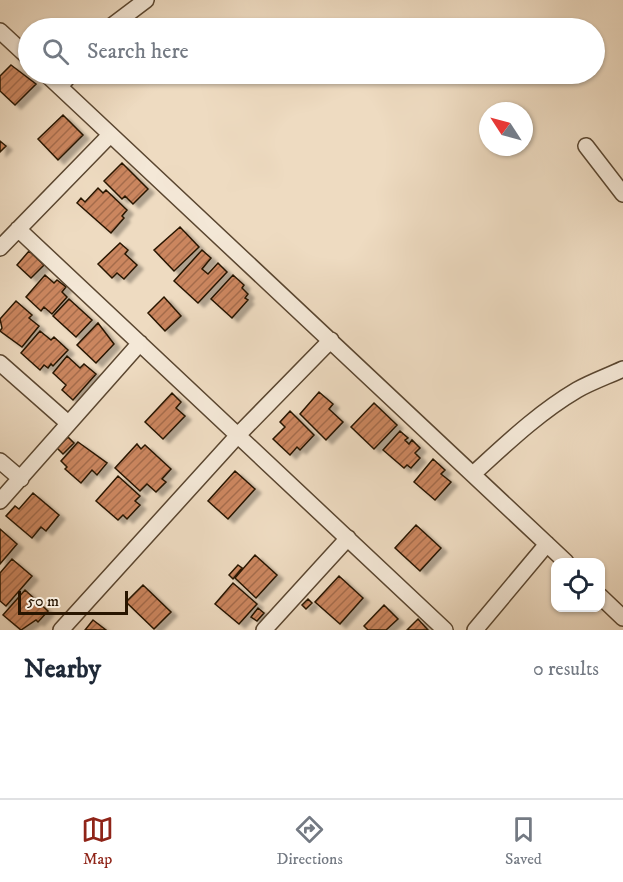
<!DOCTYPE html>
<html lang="en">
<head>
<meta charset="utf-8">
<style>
  :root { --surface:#fff; --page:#f6f6f7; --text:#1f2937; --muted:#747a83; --line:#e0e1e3; --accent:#8f2418 }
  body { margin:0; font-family:"IM FELL DW Pica",serif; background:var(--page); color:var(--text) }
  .controls { position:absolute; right:18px; bottom:18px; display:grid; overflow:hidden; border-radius:12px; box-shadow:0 2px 4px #0004 }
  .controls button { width:54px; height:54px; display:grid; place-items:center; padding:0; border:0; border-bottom:2px solid var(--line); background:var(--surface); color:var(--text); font:30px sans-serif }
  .compass { position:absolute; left:479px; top:102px; width:54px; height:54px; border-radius:50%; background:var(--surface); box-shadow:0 2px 4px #0004; rotate:306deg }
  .scale { position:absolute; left:18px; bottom:15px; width:110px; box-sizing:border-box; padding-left:6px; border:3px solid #281500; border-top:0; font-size:16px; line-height:21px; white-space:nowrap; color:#281500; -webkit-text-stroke:4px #f4e8d7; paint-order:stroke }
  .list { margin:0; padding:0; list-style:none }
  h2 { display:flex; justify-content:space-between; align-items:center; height:78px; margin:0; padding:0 24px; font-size:26px }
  h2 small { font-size:20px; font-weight:400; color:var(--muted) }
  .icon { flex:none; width:33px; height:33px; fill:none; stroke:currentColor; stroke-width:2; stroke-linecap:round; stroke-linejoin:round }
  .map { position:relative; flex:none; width:623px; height:630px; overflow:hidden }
  .search { position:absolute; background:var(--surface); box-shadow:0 2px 4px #0004; left:18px; right:18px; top:18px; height:66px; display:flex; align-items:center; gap:15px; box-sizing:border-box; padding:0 21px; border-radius:33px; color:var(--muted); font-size:22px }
  .sheet { height:168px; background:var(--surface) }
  nav { display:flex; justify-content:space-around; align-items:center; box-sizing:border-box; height:84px; border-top:2px solid var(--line); background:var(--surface); font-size:16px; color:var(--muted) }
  nav a { display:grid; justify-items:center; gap:3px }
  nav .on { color:var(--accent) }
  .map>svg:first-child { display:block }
</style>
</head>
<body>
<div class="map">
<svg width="623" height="630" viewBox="0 0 623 630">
  <defs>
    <pattern id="building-hatch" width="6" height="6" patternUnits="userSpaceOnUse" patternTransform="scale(1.5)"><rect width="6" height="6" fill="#cb865f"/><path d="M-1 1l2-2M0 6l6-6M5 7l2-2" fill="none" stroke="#a56c4c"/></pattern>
    <filter id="shadow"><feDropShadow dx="6" dy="4" stdDeviation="1.5" flood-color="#0004"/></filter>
  </defs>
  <rect width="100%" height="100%" fill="#eedbc1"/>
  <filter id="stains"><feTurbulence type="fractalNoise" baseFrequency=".00333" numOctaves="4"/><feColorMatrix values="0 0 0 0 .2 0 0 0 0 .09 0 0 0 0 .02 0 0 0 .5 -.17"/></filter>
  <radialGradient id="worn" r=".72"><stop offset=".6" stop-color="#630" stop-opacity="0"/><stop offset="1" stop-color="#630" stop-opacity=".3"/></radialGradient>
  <path fill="url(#building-hatch)" stroke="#281500" stroke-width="1.5" filter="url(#shadow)" d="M11,65L36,84L15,105L0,91V76Z
    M63,115L83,135L58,160L38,139Z
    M0,141L6,146L0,152Z
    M122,163L148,189L133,204L125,196L122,199L104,181Z
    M98,188L103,193L106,190L127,210L122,216L124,218L111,233L77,203L81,198L85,202Z
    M180,227L199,247L174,271L154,250Z
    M120,243L128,250L125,254L137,265L124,279L117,273L112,278L98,264Z
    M202,250L211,258L202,269L208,274L218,263L227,272L198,303L174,281Z
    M29,251L44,265L31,278L17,265Z
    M45,275L54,283L57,280L66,287L62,292L67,297L52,314L44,307L41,311L26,297Z
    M233,275L244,285L242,288L248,294L245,298L248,300L232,318L211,299Z
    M164,297L181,316L165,331L148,313Z
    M69,299L92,320L76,337L53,316Z
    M16,301L32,315L29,318L39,326L22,347L0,331L2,328L0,319Z
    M98,323L114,344L96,363L77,345Z
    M40,331L51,340L54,337L68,350L53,366L51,364L48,368L44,365L40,370L21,353Z
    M67,356L80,368L84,364L96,374L73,400L62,390L66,385L53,373Z
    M319,392L333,404L329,409L343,422L326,440L300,414Z
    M172,393L181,402L176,408L185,416L163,439L145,422Z
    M374,403L397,425L374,449L351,427Z
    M290,411L314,435L300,450L297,447L290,455L273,439L285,427L280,422Z
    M400,431L408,438L405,440L409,444L412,440L420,448L415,453L420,458L411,468L407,465L404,468L383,450Z
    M68,437L74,443L63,454L57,448Z
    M78,442L107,463L97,475L92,470L81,483L65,469L67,467L61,461Z
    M137,444L141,449L145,445L171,469L162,479L166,482L156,492L147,484L140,491L115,468Z
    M433,459L445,470L441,474L451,482L435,500L414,482Z
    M235,471L255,489L228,519L208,501Z
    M118,476L140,496L135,501L140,505L127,519L123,515L118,520L96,501Z
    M33,493L59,515L46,531L41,527L32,538L6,516L15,506L19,509Z
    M416,525L441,548L420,571L395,548Z
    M0,529L17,544L0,564Z
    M255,555L277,575L256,598L235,578Z
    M12,559L32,576L6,606L0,601V573Z
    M238,565L242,568L233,579L229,575Z
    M339,576L363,598L340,624L315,602Z
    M233,583L257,604L239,624L215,604Z
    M143,585L171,612L154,629L126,602Z
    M25,590L48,611L38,622L36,620L21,630L3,615Z
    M308,599L312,603L306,609L302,605Z
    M384,605L398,619L386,630H368L364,626Z
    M258,608L264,613L257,621L251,617Z
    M418,619L428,630H407Z
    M93,620L106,630H85Z"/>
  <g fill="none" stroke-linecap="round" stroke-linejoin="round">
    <g stroke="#5a4630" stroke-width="18">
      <path id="minor" d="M109,28L146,0
        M0,31L28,57
        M46,74L566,562
        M60,86L71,74
        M586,146L623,194
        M18,229L445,630
        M0,248L110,135
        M0,363L68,423
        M0,461L21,479
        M473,474C506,444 538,413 577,390C591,382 608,376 623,369
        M0,501L140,343
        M600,596L623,618
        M61,630L239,434L331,340
        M264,630L348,538
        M475,630L547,544"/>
    </g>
    <use href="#minor" stroke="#f4e8d7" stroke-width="15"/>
  </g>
  <rect width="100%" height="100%" filter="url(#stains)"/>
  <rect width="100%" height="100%" fill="url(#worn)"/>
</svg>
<div class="controls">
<button><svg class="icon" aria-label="locate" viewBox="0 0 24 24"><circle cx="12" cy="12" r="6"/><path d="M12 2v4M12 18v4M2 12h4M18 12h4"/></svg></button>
</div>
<svg class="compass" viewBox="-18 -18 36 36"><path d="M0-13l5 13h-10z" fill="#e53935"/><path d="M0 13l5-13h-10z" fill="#747a83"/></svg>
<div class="scale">50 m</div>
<div class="search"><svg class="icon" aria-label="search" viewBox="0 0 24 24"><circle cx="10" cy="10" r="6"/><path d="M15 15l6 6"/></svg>Search here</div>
</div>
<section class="sheet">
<h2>Nearby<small>0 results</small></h2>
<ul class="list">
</ul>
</section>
<nav>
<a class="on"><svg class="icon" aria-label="map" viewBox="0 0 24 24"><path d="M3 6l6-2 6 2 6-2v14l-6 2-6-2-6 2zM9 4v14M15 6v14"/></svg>Map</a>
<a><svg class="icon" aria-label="directions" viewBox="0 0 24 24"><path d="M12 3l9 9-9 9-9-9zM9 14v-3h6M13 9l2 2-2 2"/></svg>Directions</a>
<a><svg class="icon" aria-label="saved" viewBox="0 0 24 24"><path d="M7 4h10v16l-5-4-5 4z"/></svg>Saved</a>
</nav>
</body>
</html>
